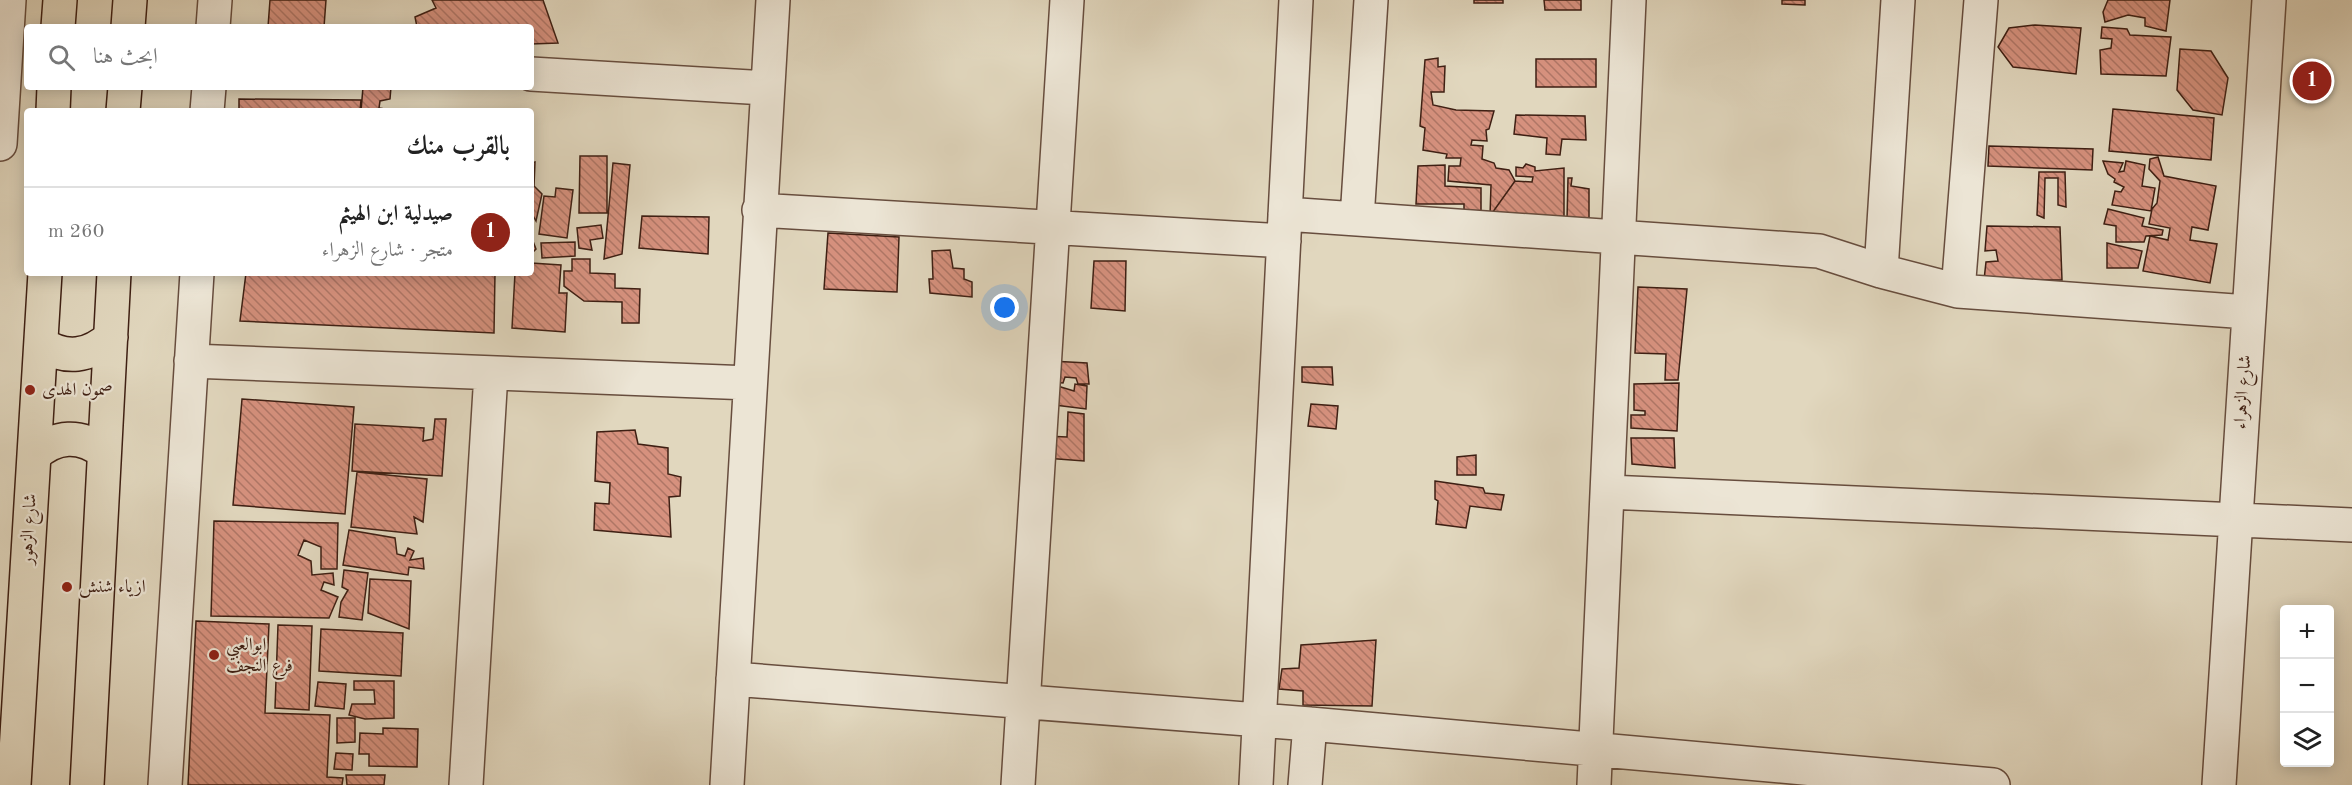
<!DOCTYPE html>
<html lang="ar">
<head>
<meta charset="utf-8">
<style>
  :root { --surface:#fff; --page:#f2f2f2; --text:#222; --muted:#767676; --line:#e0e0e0; --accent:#8f2418 }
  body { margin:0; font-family:"Old Standard TT",Amiri,serif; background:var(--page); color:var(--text); direction:rtl }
  .controls { position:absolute; right:18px; bottom:18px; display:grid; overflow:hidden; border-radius:6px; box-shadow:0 3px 15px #0003 }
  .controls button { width:54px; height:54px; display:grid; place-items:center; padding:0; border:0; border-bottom:2px solid var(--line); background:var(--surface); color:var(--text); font:30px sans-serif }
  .you { position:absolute; left:1005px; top:308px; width:21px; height:21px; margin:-15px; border:4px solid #fff; border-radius:50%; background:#1a73e8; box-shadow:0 0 0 9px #1a73e833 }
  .badge { display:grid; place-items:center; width:39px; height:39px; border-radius:50%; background:var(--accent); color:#fff; font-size:20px; font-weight:700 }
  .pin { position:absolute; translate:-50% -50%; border:3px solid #fff; box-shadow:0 2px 6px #0006 }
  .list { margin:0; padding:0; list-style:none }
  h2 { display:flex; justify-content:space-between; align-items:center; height:78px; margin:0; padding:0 24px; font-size:26px }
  h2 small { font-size:20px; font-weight:400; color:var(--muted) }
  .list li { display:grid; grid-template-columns:39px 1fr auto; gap:18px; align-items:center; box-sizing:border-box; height:90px; padding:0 24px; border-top:2px solid var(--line) }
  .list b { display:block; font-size:22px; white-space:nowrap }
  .list p { margin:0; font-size:20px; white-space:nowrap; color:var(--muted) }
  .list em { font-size:20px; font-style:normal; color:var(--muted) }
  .icon { flex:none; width:33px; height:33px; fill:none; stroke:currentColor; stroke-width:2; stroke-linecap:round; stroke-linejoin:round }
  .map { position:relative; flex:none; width:2352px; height:785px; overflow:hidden; direction:ltr }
  .search { position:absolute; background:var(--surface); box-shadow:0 3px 15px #0003; left:24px; top:24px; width:510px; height:66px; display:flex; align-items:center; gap:15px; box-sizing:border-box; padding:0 21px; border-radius:6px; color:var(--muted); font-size:22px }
  .panel { position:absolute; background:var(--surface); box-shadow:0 3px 15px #0003; left:24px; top:108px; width:510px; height:168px; border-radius:6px; direction:rtl }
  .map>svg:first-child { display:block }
</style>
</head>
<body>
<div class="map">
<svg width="2352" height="785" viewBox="0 0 2352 785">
  <defs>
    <pattern id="building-back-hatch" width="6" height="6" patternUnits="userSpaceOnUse" patternTransform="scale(1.5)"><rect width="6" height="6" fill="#d6917e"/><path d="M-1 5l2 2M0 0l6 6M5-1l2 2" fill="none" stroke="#af7666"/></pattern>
  </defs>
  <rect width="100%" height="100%" fill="#e1d7be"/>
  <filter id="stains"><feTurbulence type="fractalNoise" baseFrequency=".00333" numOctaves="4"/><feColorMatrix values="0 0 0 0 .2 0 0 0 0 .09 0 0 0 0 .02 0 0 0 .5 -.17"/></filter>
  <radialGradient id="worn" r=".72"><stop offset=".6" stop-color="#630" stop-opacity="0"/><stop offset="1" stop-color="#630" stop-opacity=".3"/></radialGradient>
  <path fill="url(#building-back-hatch)" stroke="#3e1f13" stroke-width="1.5" d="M270,0H326L324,27H268Z
    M432,0H543L558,43L531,44V27H417L415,17L436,8Z
    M1474,0H1503V3H1474Z
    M1544,0H1581V10H1545Z
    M1782,0H1805V5L1782,4Z
    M2108,0H2170L2166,31L2145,26V18L2128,15L2105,22L2103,12Z
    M2035,25L2081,28L2076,74L2013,67L1998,47L2009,28Z
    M2102,27L2127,29L2130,35L2171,37L2166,76L2101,74L2100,50L2111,48L2112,39L2101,38Z
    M2180,49L2211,51L2228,78L2222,115L2193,110L2177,90Z
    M1438,58V67L1445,66L1444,92H1431L1433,105L1456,110L1494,111L1489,129L1486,130L1487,141L1472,140L1471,145L1483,146L1482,159L1494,163L1496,168L1509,170L1515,181L1490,216L1491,185L1448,181L1449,166H1460L1461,158H1446L1447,154L1423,150L1425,128L1420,126L1425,60Z
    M1536,59H1596V87H1536Z
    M363,87H391L390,99L380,101L379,108L397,111H361Z
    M239,99L361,100L360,111H239Z
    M2113,109L2214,118L2211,160L2109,151Z
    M1516,115L1585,116L1586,140L1562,139L1560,155L1546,154L1547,138L1514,134Z
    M1989,146L2093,149L2092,170L1988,166Z
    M580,156H607V213H579Z
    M2158,157L2164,176L2216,186L2208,230L2192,227L2190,240L2217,244L2210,283L2143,271L2150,236L2168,240L2170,228L2149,224L2152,209L2157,203L2160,181L2149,169L2150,159Z
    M2103,161L2123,163L2119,172L2124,171L2126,161L2145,165L2142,186L2155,188L2151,211L2112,205L2115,191L2121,192L2124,187L2114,182L2115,179L2108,174Z
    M535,162L534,186L542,194L536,221L531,212V163Z
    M613,163L630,165L622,254L604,259Z
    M1526,164L1535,167V171L1564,168V222L1490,216L1515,181L1532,182L1533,177L1516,176V167L1523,168Z
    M1445,165V186L1481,188V214H1464V204H1416L1418,166Z
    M2039,172H2065L2066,207L2058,205V178H2045L2044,218L2037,215Z
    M1568,178H1572L1571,186L1589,189V222L1567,220Z
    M556,188L573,190L567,238L539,234L544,196L555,197Z
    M2108,209L2144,218L2142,226L2163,230L2162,235L2146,236L2144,242H2116V226L2104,224Z
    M642,216L709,217L708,254L639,248Z
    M601,225L603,238L590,240L592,250L579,248L577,228Z
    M1987,226L2060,227L2062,280H1984L1986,262L1998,261L1996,250L1985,251Z
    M828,233L899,237L897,292L824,289Z
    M531,236L536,249L531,254Z
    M575,242V256L542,258L541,243Z
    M2107,243L2142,251L2138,268H2107Z
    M950,250L953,268L964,269V279L972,282V297L930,293L929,279H933L932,251Z
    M572,259H590V273L615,274V288L640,289L639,323H622V302L584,301L564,286V271H572Z
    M1094,261H1126L1125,311L1091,308Z
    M531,263L561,265L559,293H567L565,332L512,328L515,273H531Z
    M246,273H495L494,333L240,321Z
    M1638,287L1687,289L1678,380H1665L1666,354L1635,353Z
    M1051,361L1087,363L1089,384H1078L1076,378L1065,377L1063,383L1052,382Z
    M1302,367H1332L1333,385L1302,382Z
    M1679,383L1677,431L1631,428V415H1645V411L1634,410V384Z
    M1051,384L1074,391L1075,384L1087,386L1086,409L1047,404Z
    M242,399L354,407L345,514L233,505Z
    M1311,404L1338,406L1336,429L1308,426Z
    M1068,412L1084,414V461L1045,458L1046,436L1067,437Z
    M435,419H446L442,476L352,471L355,424L424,428L423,441L433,439Z
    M635,430L638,444L668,448V474L681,477L680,496L669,497L671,537L594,530L595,503L609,504L610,483L595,481L597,432Z
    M1631,438H1674L1675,468L1632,464Z
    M1476,455V475H1457V457Z
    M357,472L427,479L423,522L414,517L417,534L351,527Z
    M1435,481L1483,488L1485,493L1504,495L1501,510L1470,506L1466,528L1436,524L1438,501L1435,499Z
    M214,521L338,523L337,569H321V547L304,540L298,555L311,561L312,575L333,573L334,585L324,582L321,590L338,597L329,618L211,616Z
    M349,530L395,538L397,554L405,556L408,548L414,551L410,560L423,558L424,569L409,567L408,575L343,565Z
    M344,570L368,573L362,620L339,617L341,602L348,590L342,587Z
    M370,579L411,581L409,629L368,613Z
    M196,621L269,624L265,713L330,715L327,777L343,778L342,785H188Z
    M278,625L312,626L309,710L275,708Z
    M321,629L403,633L401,676L319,671Z
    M1376,640L1372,706L1303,705V691L1279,689L1282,669L1299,668L1301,645Z
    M354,681H394V718L365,719L349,715L352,704H375L374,690H354Z
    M318,682L346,684L344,709L315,706Z
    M337,718H355V742L337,743Z
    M383,728L418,729L417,767L369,766V754H359L360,733L383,734Z
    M336,753L353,754L352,770L334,769Z
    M346,775H385L384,785H347Z"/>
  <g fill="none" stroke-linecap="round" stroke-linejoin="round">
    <g stroke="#674d3e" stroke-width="36">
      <path id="minor" d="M213,27L215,0
        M531,74L766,88
        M207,111L209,87
        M0,144L9,0
        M759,210L1284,241
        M1285,214L1819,251L1881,271L1958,291L2248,312
        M1357,219L1371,0
        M1881,271L1898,0
        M1958,291L1981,0
        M191,361L750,383
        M1608,492L2352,525
        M733,679L1310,724L1993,785
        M165,785L197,273
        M466,785L491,373
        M727,785L773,0
        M1018,785L1067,0
        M1256,785L1296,0
        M1305,785L1310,724
        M1594,785L1629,0
        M2219,785L2269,0"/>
    </g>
    <g stroke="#3e1f13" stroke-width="36">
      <path id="major" d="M58,27L60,0
        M128,27L130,0
        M53,111L54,87
        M123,111L125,87
        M41,344C66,360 89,357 111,337
        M34,455C56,435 80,434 104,452
        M14,785L45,273
        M87,785L114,273"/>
    </g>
    <use href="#minor" stroke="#ece5d5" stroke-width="33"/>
    <use href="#major" stroke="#e1d7be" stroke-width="33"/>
  </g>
  <g fill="#8f2418" stroke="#ece5d5" stroke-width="2">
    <circle cx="30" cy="390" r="6"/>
    <circle cx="67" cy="587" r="6"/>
    <circle cx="214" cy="655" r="6"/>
  </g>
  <g text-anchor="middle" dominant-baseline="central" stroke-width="4.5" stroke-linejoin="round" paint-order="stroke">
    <g font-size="18" fill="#3e1f13" stroke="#ece5d5" text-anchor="start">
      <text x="42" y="390">صمون الهدى</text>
      <text x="79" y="587">ازياء شنش</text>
      <text x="226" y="645">ابوالعبي<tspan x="226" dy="21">فرع النجف</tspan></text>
    </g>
    <g font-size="18" fill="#3e1f13" stroke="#ece5d5">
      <text transform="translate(2243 392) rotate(-86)">شارع الزهراء</text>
      <text transform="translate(29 529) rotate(-87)">شارع الزهور</text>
    </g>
  </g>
  <rect width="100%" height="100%" filter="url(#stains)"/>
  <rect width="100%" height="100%" fill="url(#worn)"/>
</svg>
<div class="controls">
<button>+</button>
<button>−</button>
<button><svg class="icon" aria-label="layers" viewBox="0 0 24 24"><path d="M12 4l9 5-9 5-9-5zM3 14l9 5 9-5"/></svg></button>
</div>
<div class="you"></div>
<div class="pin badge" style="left:2312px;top:81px">1</div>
<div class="search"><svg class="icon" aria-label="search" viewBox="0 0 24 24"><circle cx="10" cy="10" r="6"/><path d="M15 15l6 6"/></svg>ابحث هنا</div>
<section class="panel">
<h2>بالقرب منك<small></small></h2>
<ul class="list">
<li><span class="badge">1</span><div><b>صيدلية ابن الهيثم</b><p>متجر · شارع الزهراء</p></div><em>260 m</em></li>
</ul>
</section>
</div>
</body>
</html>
